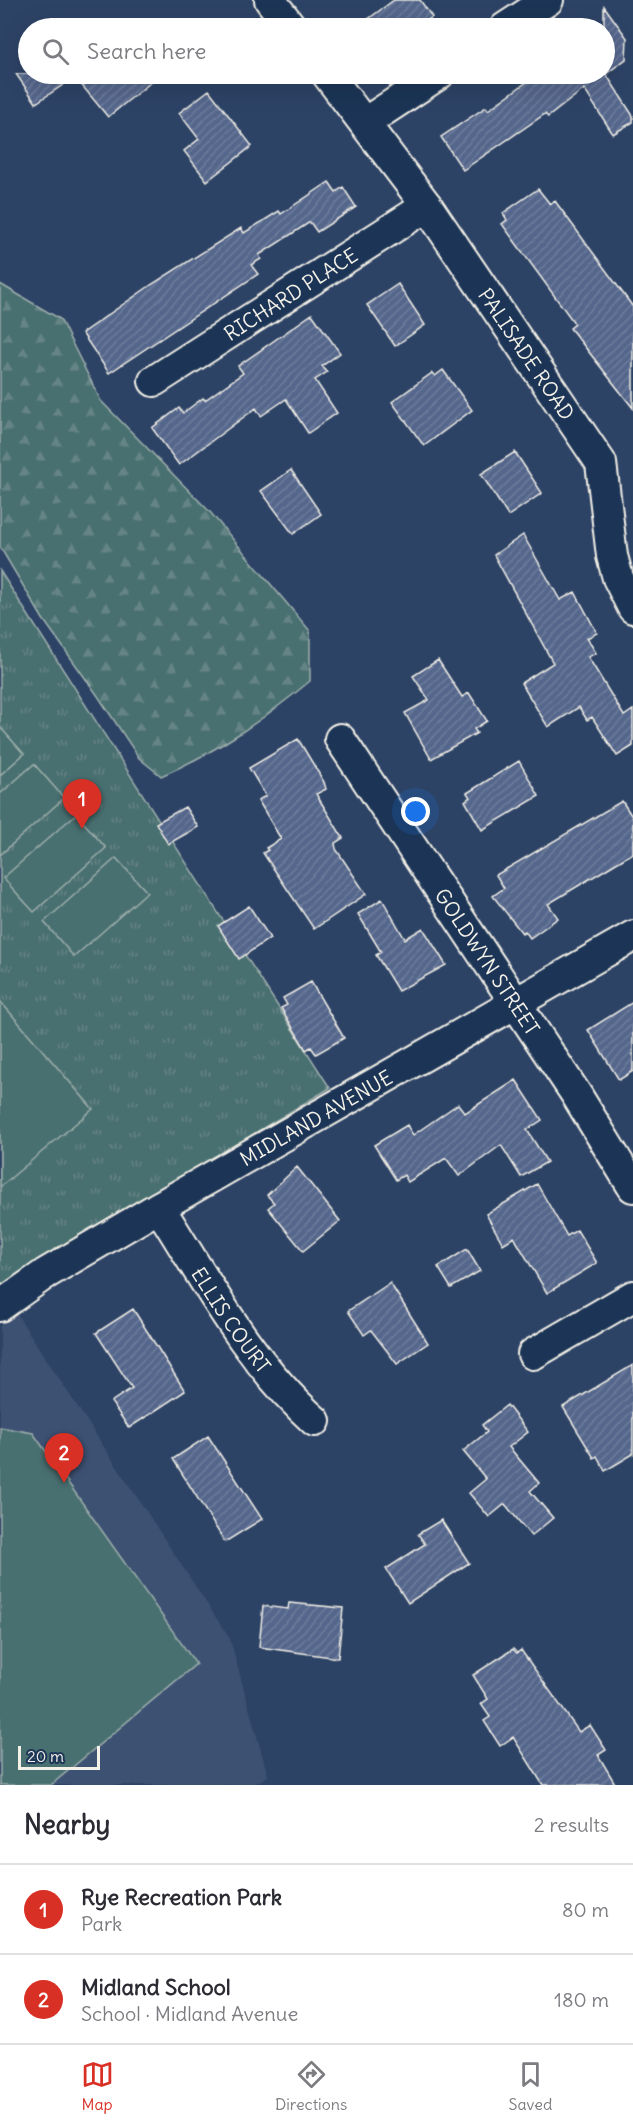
<!DOCTYPE html>
<html lang="en">
<head>
<meta charset="utf-8">
<style>
  :root { --surface:#fff; --page:#f2f2f3; --text:#2b2b33; --muted:#7c7c81; --line:#e1e1e2; --accent:#d93025 }
  body { margin:0; font-family:Delius,sans-serif; background:var(--page); color:var(--text) }
  .scale { position:absolute; left:18px; bottom:15px; width:82px; box-sizing:border-box; padding-left:6px; border:3px solid #f4f1e8; border-top:0; font-size:16px; line-height:21px; white-space:nowrap; color:#f4f1e8; -webkit-text-stroke:4px #1d3557; paint-order:stroke }
  .you { position:absolute; left:416px; top:812px; width:21px; height:21px; margin:-15px; border:4px solid #fff; border-radius:50%; background:#1a73e8; box-shadow:0 0 0 9px #1a73e833 }
  .badge { display:grid; place-items:center; width:39px; height:39px; border-radius:50%; background:var(--accent); color:#fff; font-size:20px; font-weight:700 }
  .pin { position:absolute; translate:-50% -50px; filter:drop-shadow(0 2px 3px #0008) }
  .pin::after { content:''; position:absolute; top:32px; width:21px; height:18px; background:inherit; clip-path:polygon(0 0,100% 0,50% 100%) }
  .list { margin:0; padding:0; list-style:none }
  h2 { display:flex; justify-content:space-between; align-items:center; height:78px; margin:0; padding:0 24px; font-size:26px }
  h2 small { font-size:20px; font-weight:400; color:var(--muted) }
  .list li { display:grid; grid-template-columns:39px 1fr auto; gap:18px; align-items:center; box-sizing:border-box; height:90px; padding:0 24px; border-top:2px solid var(--line) }
  .list b { display:block; font-size:22px; white-space:nowrap }
  .list p { margin:0; font-size:20px; white-space:nowrap; color:var(--muted) }
  .list em { font-size:20px; font-style:normal; color:var(--muted) }
  .icon { flex:none; width:33px; height:33px; fill:none; stroke:currentColor; stroke-width:2; stroke-linecap:round; stroke-linejoin:round }
  .map { position:relative; flex:none; width:633px; height:1785px; overflow:hidden }
  .search { position:absolute; background:var(--surface); box-shadow:0 6px 24px #0002; left:18px; right:18px; top:18px; height:66px; display:flex; align-items:center; gap:15px; box-sizing:border-box; padding:0 21px; border-radius:33px; color:var(--muted); font-size:22px }
  .sheet { height:258px; background:var(--surface) }
  nav { display:flex; justify-content:space-around; align-items:center; box-sizing:border-box; height:84px; border-top:2px solid var(--line); background:var(--surface); font-size:16px; color:var(--muted) }
  nav a { display:grid; justify-items:center; gap:3px }
  nav .on { color:var(--accent) }
  .map>svg:first-child { display:block }
</style>
</head>
<body>
<div class="map">
<svg width="633" height="1785" viewBox="0 0 633 1785">
  <defs>
    <pattern id="forest-firs" width="22" height="20" patternUnits="userSpaceOnUse" patternTransform="scale(1.5)"><rect width="22" height="20" fill="#4a6f71"/><path d="M5 1l3.5 6h-7zM16 11l3.5 6h-7z" fill="#658485"/></pattern>
    <pattern id="park-tufts" width="24" height="20" patternUnits="userSpaceOnUse" patternTransform="scale(1.5)"><rect width="24" height="20" fill="#4a6f71"/><path d="M3 7l-1-3M5 7V3M7 7l1-3M15 17l-1-3M17 17v-4M19 17l1-3" fill="none" stroke="#658485"/></pattern>
    <pattern id="building-hatch" width="6" height="6" patternUnits="userSpaceOnUse" patternTransform="scale(1.5)"><rect width="6" height="6" fill="#54668c"/><path d="M-1 1l2-2M0 6l6-6M5 7l2-2" fill="none" stroke="#6d7c9c"/></pattern>
  </defs>
  <rect width="100%" height="100%" fill="#2d4366"/>
  <filter id="ink" filterUnits="userSpaceOnUse"><feTurbulence type="fractalNoise" baseFrequency=".0167" numOctaves="2"/><feDisplacementMap in="SourceGraphic" scale="12" xChannelSelector="R" yChannelSelector="G"/><feConvolveMatrix kernelMatrix="1 2 1 2 8 2 1 2 1" color-interpolation-filters="sRGB"/></filter>
  <g filter="url(#ink)">
    <path fill="#3d5173" d="M16,1313L230,1639L268,1776L253,1785H0V1326Z"/>
    <path fill="url(#forest-firs)" stroke="#9fb0ac" stroke-width="1.5" d="M0,284L60,319L101,401L210,512L310,631V681C264,719 217,752 161,776L139,758L98,696L43,619L0,547Z"/>
    <path fill="url(#park-tufts)" stroke="#9fb0ac" stroke-width="1.5" d="M0,571L330,1088L33,1266L0,1292Z"/>
    <path fill="#4a6f71" stroke="#9fb0ac" stroke-width="1.5" d="M0,727L24,754L0,775Z
      M34,764L64,798L0,855V794Z
      M76,814L106,848L34,912L3,878Z
      M116,858L147,892L74,957L44,922Z
      M0,1001L93,1109L0,1187Z
      M0,1427L33,1433L196,1664L51,1785H0Z"/>
    <path fill="url(#building-hatch)" stroke="#f4f1e8" stroke-width="1.5" d="M394,0H420L432,17L417,28H356Z
      M604,6L627,38L626,59L606,74L633,116V122L613,134L584,89L548,117L545,114L463,170L441,137L486,107L488,110L538,74H604Z
      M16,74H161L108,117L75,77L36,103Z
      M209,90L252,146L207,181L184,151L199,139L179,113Z
      M329,182L336,192L343,187L356,207L317,232L310,222L259,255L261,259L251,265L258,274L109,373L82,333L151,285L241,228L244,233L279,211L281,214Z
      M538,189L550,204L555,201L633,307V408L570,328L575,324L502,224L507,220L503,213Z
      M398,284L425,325L395,346L367,305Z
      M312,314L340,353L322,366L327,372L315,380L337,413L308,433L286,399L261,416L256,408L179,465L152,428L179,408L183,413L203,398L205,400L243,373L238,366Z
      M443,370L472,410L424,446L392,402L432,373L435,376Z
      M515,452L542,493L508,516L481,474Z
      M291,470L321,514L293,534L261,491Z
      M523,535L560,600L575,592L597,633L587,638L596,653L588,657L624,716L633,710V746L617,756L592,717L587,720L579,707L548,727L521,683L553,663L494,555Z
      M438,660L462,697L469,693L487,721L474,729L477,733L431,759L405,713L429,700L413,676Z
      M298,739L324,782L326,789L316,794L343,838L335,843L336,849L366,894L314,929L263,853L268,850L266,848L281,839L258,800L266,796L249,768Z
      M519,761L539,796L482,830L465,801L470,797L467,793Z
      M622,801L633,818V853L548,904L558,918L530,938L525,931L522,933L493,896L504,888L496,875Z
      M185,807L198,827L168,844L156,823Z
      M382,899L405,939L423,928L446,965L398,991L376,955L381,952L358,914Z
      M249,906L270,938L239,959L218,926Z
      M311,982L344,1038L316,1054L311,1047L306,1050L281,1008L287,1005L283,998Z
      M633,1002V1071L619,1080L588,1030Z
      M516,1080L542,1120L527,1130L547,1162L521,1177L501,1145L459,1176L446,1158L408,1182L404,1175L396,1180L374,1145L407,1125L413,1135L458,1104L465,1113Z
      M297,1167L340,1221L303,1251L268,1208L274,1203L267,1195Z
      M537,1184L567,1236L577,1230L597,1263L547,1293L514,1237L503,1244L486,1214Z
      M467,1249L480,1271L451,1288L438,1267Z
      M390,1283L428,1343L397,1364L371,1330L364,1335L348,1311Z
      M133,1309L185,1391L129,1428L111,1402L132,1388L96,1333Z
      M633,1365V1454L605,1471L597,1456L594,1458L563,1407Z
      M507,1405L528,1432L509,1447L539,1483L530,1491L553,1518L531,1536L505,1504L489,1517L469,1493L486,1479L463,1451L487,1432L482,1425Z
      M208,1436L262,1519L225,1542L173,1459Z
      M441,1520L469,1563L408,1603L386,1569L425,1544L418,1534Z
      M289,1603L343,1608L338,1658L259,1647L263,1606L288,1609Z
      M513,1649L517,1653L521,1650L579,1732L590,1725L606,1750L598,1755L616,1785H543L513,1737L500,1746L484,1721L490,1717L481,1704L488,1699L473,1675Z"/>
    <g fill="none" stroke-linecap="round" stroke-linejoin="round">
      <g stroke="#f4f1e8" stroke-width="34">
        <g id="minor">
          <path d="M270,0L292,28"/>
          <path d="M505,28L548,0"/>
          <path id="s1" d="M327,74L427,206L601,463L612,556L618,578L633,608"/>
          <path d="M366,122L439,74"/>
          <path id="s2" d="M154,381L427,206"/>
          <path id="s3" d="M340,739L576,1094L633,1187"/>
          <path id="s4" d="M159,1207C206,1281 249,1362 315,1421"/>
          <path id="s5" d="M0,1306L45,1274L159,1207L633,936"/>
          <path d="M533,1354L633,1296"/>
        </g>
      </g>
      <use href="#minor" stroke="#1d3557" stroke-width="30"/>
    </g>
  </g>
  <g text-anchor="middle" dominant-baseline="central" stroke-width="6" stroke-linejoin="round" paint-order="stroke">
    <g font-size="20" fill="#f4f1e8" stroke="#1d3557">
      <text stroke="none"><textPath href="#s2" startOffset="162">RICHARD PLACE</textPath></text>
      <text stroke="none"><textPath href="#s1" startOffset="344">PALISADE ROAD</textPath></text>
      <text stroke="none"><textPath href="#s3" startOffset="267">GOLDWYN STREET</textPath></text>
      <text stroke="none"><textPath href="#s5" startOffset="368">MIDLAND AVENUE</textPath></text>
      <text stroke="none"><textPath href="#s4" startOffset="134">ELLIS COURT</textPath></text>
    </g>
  </g>
</svg>
<div class="scale">20 m</div>
<div class="you"></div>
<div class="pin badge" style="left:82px;top:829px">1</div>
<div class="pin badge" style="left:64px;top:1483px">2</div>
<div class="search"><svg class="icon" aria-label="search" viewBox="0 0 24 24"><circle cx="10" cy="10" r="6"/><path d="M15 15l6 6"/></svg>Search here</div>
</div>
<section class="sheet">
<h2>Nearby<small>2 results</small></h2>
<ul class="list">
<li><span class="badge">1</span><div><b>Rye Recreation Park</b><p>Park</p></div><em>80 m</em></li>
<li><span class="badge">2</span><div><b>Midland School</b><p>School · Midland Avenue</p></div><em>180 m</em></li>
</ul>
</section>
<nav>
<a class="on"><svg class="icon" aria-label="map" viewBox="0 0 24 24"><path d="M3 6l6-2 6 2 6-2v14l-6 2-6-2-6 2zM9 4v14M15 6v14"/></svg>Map</a>
<a><svg class="icon" aria-label="directions" viewBox="0 0 24 24"><path d="M12 3l9 9-9 9-9-9zM9 14v-3h6M13 9l2 2-2 2"/></svg>Directions</a>
<a><svg class="icon" aria-label="saved" viewBox="0 0 24 24"><path d="M7 4h10v16l-5-4-5 4z"/></svg>Saved</a>
</nav>
</body>
</html>
